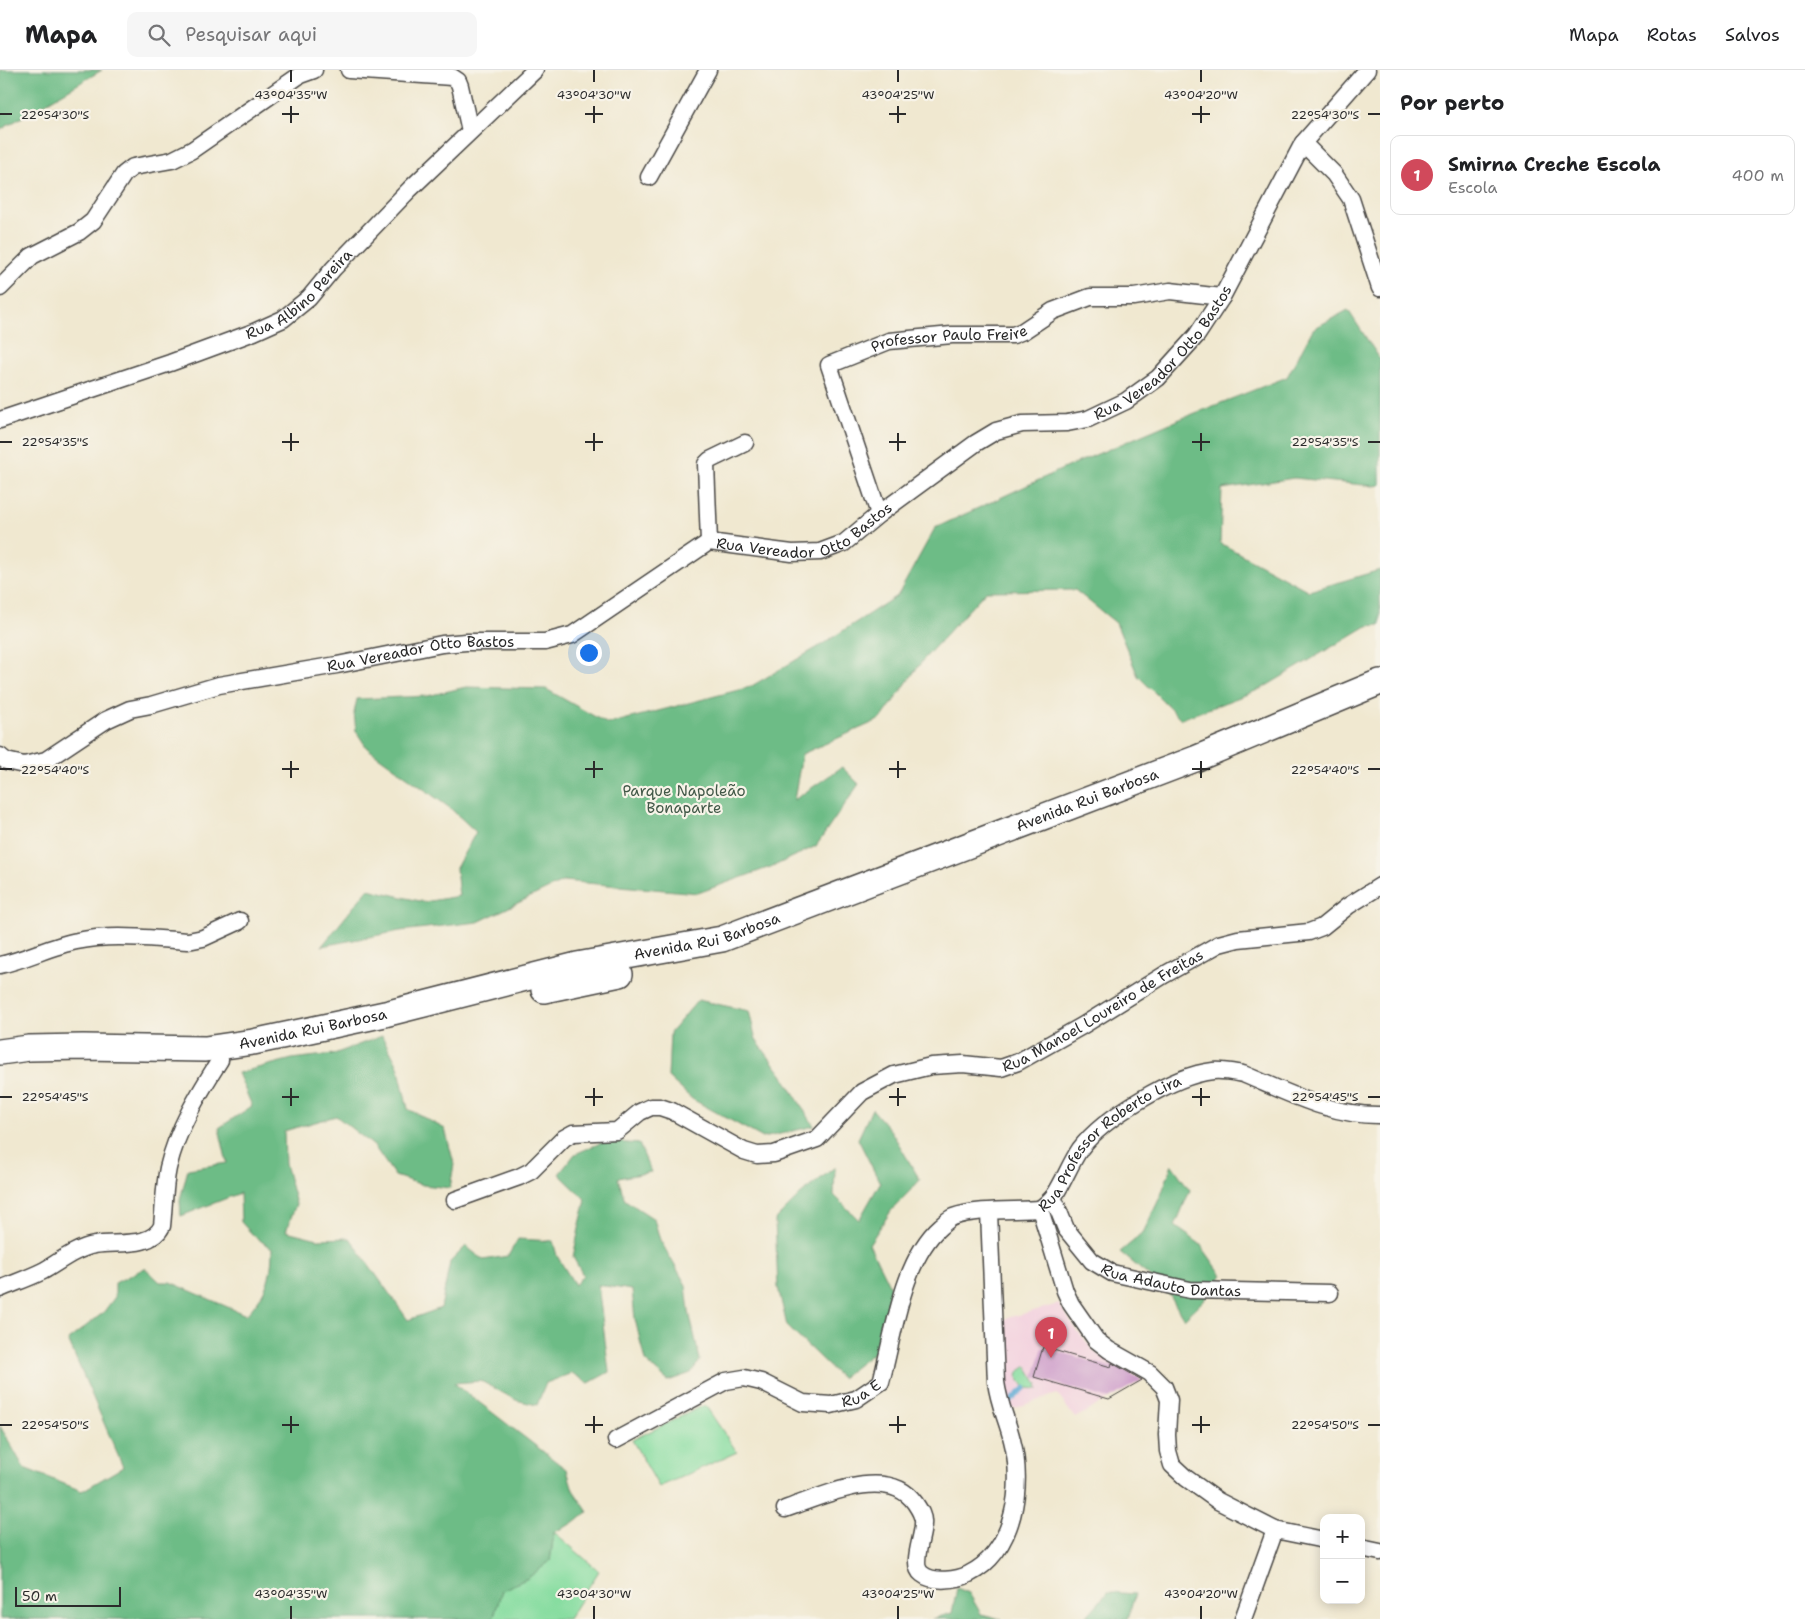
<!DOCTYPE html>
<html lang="pt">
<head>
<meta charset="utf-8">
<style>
  :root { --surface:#fff; --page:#f6f6f6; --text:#202124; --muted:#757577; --line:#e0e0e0; --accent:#d1495b }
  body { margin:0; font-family:"Shantell Sans",sans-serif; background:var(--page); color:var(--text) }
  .controls { position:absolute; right:15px; bottom:15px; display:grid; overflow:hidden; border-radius:10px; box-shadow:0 2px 12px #0003 }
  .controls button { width:45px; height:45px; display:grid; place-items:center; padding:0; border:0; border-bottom:1px solid var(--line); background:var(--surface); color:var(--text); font:25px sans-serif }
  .scale { position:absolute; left:15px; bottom:12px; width:106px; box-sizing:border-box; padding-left:5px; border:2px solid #2b2b2b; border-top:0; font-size:14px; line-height:18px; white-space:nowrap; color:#2b2b2b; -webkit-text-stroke:4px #f7f3e8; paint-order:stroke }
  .you { position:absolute; left:588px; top:582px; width:18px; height:18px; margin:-12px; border:4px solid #fff; border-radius:50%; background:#1a73e8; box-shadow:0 0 0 8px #1a73e833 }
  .badge { display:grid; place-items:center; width:32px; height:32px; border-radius:50%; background:var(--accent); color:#fff; font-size:16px; font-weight:700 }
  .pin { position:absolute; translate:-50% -41px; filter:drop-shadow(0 1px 2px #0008) }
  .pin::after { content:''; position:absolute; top:26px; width:18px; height:15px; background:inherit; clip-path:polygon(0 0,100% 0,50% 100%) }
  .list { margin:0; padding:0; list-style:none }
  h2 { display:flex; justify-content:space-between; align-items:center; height:65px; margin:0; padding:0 20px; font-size:21px }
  h2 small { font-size:16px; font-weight:400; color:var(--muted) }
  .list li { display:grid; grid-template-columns:32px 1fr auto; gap:15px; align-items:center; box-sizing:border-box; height:80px; margin:0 10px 10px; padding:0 10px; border:1px solid var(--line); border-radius:10px }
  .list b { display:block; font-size:19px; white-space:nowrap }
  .list p { margin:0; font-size:16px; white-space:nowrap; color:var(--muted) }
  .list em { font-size:16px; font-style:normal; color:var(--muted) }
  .icon { flex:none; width:28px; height:28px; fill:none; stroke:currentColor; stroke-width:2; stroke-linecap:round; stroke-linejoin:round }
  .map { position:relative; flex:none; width:1380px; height:1549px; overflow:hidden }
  header { display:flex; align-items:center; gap:30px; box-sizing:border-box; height:70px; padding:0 25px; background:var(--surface); border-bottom:1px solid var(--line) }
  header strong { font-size:24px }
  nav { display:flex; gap:28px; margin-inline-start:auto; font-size:18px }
  .search { width:350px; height:45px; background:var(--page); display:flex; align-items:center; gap:12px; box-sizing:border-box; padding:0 18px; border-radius:10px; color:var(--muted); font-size:19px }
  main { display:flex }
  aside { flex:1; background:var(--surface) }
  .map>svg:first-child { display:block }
</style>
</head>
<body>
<header>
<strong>Mapa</strong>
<div class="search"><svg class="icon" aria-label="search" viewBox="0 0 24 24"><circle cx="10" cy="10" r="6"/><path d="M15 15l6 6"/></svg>Pesquisar aqui</div>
<nav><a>Mapa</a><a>Rotas</a><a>Salvos</a></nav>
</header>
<main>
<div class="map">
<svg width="1380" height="1549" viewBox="0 0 1380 1549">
  <rect width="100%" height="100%" fill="#f7f3e8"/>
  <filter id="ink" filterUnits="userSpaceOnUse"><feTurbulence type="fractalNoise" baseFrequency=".02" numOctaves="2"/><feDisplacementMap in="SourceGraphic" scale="10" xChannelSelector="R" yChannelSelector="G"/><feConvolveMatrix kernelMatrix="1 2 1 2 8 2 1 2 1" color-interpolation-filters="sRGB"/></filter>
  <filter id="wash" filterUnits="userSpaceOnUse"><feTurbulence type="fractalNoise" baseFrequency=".0096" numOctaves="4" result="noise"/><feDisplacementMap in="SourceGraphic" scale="20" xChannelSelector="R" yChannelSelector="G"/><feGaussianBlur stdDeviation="1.12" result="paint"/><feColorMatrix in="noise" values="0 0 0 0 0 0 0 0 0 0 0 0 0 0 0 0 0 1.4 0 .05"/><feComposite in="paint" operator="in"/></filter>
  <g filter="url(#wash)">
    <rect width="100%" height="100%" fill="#f0e8d0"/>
    <path fill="#f3cfde" d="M1059,1234L1078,1262L1096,1283L1143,1310L1075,1348L1057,1324L1015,1338H998L996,1251Z"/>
    <path fill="#87dda0" stroke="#598466" d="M1027,1296L1038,1314L1037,1316L1039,1319L1025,1318L1017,1306L1018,1302Z
      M705,1335L737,1382L659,1417L632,1370Z
      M554,1462L599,1501L568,1549H493L502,1520L528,1508L550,1491Z"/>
    <path fill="#6dbc86" stroke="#4c7458" d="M0,0H102L0,60Z
      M1348,240L1380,289V415L1374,416L1294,408L1222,419L1220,473L1309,521L1380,500V555L1367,556L1261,619L1181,649L1138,606L1116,553L1075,520L986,521L922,591L881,649L802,684L794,730L842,697L859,714L816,776L776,795L698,823L564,811L478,852L400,861L322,876L368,819L424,832L459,826L456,798L476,762L450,738L367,678L356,661L354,643L357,629L427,626L466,617L546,619L608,654L750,617L818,577L898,525L935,458L1067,397L1175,351L1287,307L1313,259Z
      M698,930L749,941L756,970L783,1006L814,1056L763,1068L692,1029L668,1007L670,963Z
      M382,966L398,996L408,1039L445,1059L454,1094L450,1118L423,1115L395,1106L374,1076L336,1046L284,1061L285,1094L296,1134L286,1161L318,1169L350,1168L408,1250L441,1238L450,1192L466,1176L483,1190L508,1186L518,1169L553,1171L557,1186L575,1215L583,1205L573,1187L580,1154L586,1130L559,1104L575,1084L605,1071L639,1074L651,1102L618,1108L625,1130L654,1149L660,1170L686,1215L689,1242L700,1290L691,1303L668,1311L645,1291L635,1249L632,1220L598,1215L609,1302L589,1313L572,1303L546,1313L537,1335L516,1330L481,1311L454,1313L567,1400L573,1420L588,1442L576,1452L554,1462L550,1491L528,1508L502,1520L493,1549H0V1356L24,1398L82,1421L123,1397L68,1270L103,1243L115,1227V1213L145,1198L160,1212H170L246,1245C266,1224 272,1208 272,1179L253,1165L241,1152L240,1123L181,1146L180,1130L188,1099L227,1093L219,1058L252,1036L238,1003L292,989L334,984Z
      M872,1039L891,1061L920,1110L891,1141L869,1174L890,1217L881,1277L841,1308L787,1256L778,1217L775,1150L800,1125L835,1097L834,1125L859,1150L880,1113L858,1069Z
      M1172,1095L1190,1120L1175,1156L1200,1174L1222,1205L1204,1230L1184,1249L1167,1221L1120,1182L1143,1163L1161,1125Z
      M957,1518L969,1523L981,1544L1002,1549H932L952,1543Z
      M1108,1522L1135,1524L1128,1549H1084Z"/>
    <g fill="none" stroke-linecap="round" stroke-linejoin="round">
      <path stroke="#5ba9d4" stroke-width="4.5" d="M1011,1331L1025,1318"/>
    </g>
    <g id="blocks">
      <path fill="#ce9dca" d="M1043,1277L1111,1297L1112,1293L1142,1310L1109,1329L1034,1307Z"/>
    </g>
  </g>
  <g filter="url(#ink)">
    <use href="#blocks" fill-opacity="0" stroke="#494744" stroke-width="1"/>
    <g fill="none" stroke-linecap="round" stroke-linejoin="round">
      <g stroke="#494744" stroke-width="19">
        <g id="street">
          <path d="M349,0L452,7L458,11L460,16L470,61"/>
          <path d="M1303,73L1334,104L1351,129L1380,218"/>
          <path d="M649,107L708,0"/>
          <path d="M0,218L32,186L79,162L93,151L124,104L133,97L172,90L192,80L300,5L314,0"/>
          <path id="s1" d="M0,350L170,293L254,262L283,249L309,228L333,199L410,119L535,0"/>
          <path id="s2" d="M879,444L829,295L889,271L952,265H1013L1023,261L1053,241L1090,227H1134L1170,221L1222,227"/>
          <path d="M709,472L706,394L710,390L745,373"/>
          <path id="s3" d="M0,686L6,691L24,695L46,690L106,650L130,639L151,635L219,615L337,595L442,574L466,572H545L572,565L709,472L792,483L820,482L844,473L879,444L976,373L996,361L1022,354L1067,353L1088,349L1126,331L1158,308L1197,265L1222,227L1303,73L1367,0"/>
          <path d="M0,895C27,889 51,876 77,871C113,863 151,869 188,871L203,868L240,851"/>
          <path id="s4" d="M1053,1127L1066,1159L1092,1191L1112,1203L1190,1220L1330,1223"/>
          <path id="s5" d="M455,1130L519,1107L531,1101L564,1068L573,1063L617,1061L640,1042L651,1037H660L672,1041L744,1081L757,1085L774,1084L817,1069L862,1022L894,1005L931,996L963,994L1001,998L1018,992L1082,956L1164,905L1219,874L1238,869L1309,862L1322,857L1348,836L1380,816"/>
          <path d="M1040,1139L1065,1221L1071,1234L1096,1270L1109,1280L1150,1303L1164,1317L1169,1330L1167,1365L1168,1381L1172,1395L1186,1408L1218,1431L1275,1460L1324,1470"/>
          <path id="s6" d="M1040,1139C1045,1135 1050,1131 1054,1126C1064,1111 1070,1094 1080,1079C1103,1048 1174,1005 1213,1001C1223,1000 1232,1002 1243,1004C1287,1022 1331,1046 1380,1045"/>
          <path d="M0,1219C14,1213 29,1208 43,1201C59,1192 76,1178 95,1175C116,1171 151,1179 162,1156C164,1137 164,1117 168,1098C177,1059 199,1023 220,990"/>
          <path id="s7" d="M616,1370L726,1311L744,1308L761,1312L803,1333L831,1335L856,1329L881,1312C894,1264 902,1190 941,1156C945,1153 948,1149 953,1147C978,1138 1013,1141 1040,1139"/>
          <path d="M785,1439C820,1427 888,1394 915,1433C919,1439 924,1446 923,1454C923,1468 910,1495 922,1504C933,1513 958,1510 969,1504C1015,1481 1024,1415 1012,1370C1007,1349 999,1335 996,1312L989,1142"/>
          <path d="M1361,1478L1380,1482"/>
          <path d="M1243,1549L1275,1460"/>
        </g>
      </g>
      <g stroke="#494744" stroke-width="28">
        <g id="primary">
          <path d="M544,920L620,904"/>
          <path id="s8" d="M0,982L29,978L83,977L205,979L253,972L385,944L577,895L722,869L1195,689L1380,612"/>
        </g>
      </g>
      <use href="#street" stroke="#fff" stroke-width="16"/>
      <use href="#primary" stroke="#fff" stroke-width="25"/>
    </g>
  </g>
  <path fill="none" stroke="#2b2b2b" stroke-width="2" d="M291,0V12M594,0V12M898,0V12M1201,0V12M291,36V53M594,36V53M898,36V53M1201,36V53M0,44H12M282,44H299M585,44H603M889,44H906M1192,44H1210M1368,44H1380M291,363V381M594,363V381M898,363V381M1201,363V381M0,372H12M282,372H299M585,372H603M889,372H906M1192,372H1210M1368,372H1380M291,691V708M594,691V708M898,691V708M1201,691V708M0,699H12M282,699H299M585,699H603M889,699H906M1192,699H1210M1368,699H1380M291,1018V1036M594,1018V1036M898,1018V1036M1201,1018V1036M0,1027H12M282,1027H299M585,1027H603M889,1027H906M1192,1027H1210M1368,1027H1380M291,1346V1363M594,1346V1363M898,1346V1363M1201,1346V1363M0,1355H12M282,1355H299M585,1355H603M889,1355H906M1192,1355H1210M1368,1355H1380M291,1536V1549M594,1536V1549M898,1536V1549M1201,1536V1549"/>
  <g text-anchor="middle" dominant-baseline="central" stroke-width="4.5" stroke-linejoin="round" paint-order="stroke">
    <g font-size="15" fill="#2b2b2b" stroke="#f7f3e8">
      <text stroke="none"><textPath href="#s1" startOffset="328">Rua Albino Pereira</textPath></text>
      <text stroke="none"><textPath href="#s2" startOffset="282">Professor Paulo Freire</textPath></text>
      <text stroke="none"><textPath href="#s3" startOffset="1285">Rua Vereador Otto Bastos</textPath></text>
      <text stroke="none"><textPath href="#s3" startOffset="865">Rua Vereador Otto Bastos</textPath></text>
      <text stroke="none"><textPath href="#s3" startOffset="444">Rua Vereador Otto Bastos</textPath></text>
      <text stroke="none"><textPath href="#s8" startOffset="1125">Avenida Rui Barbosa</textPath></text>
      <text stroke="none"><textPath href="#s8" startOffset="720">Avenida Rui Barbosa</textPath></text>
      <text stroke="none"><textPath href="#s5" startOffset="731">Rua Manoel Loureiro de Freitas</textPath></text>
      <text stroke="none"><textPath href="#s8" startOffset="315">Avenida Rui Barbosa</textPath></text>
      <text stroke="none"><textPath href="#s6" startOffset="98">Rua Professor Roberto Lira</textPath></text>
      <text stroke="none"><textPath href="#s4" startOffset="159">Rua Adauto Dantas</textPath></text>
      <text stroke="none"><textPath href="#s7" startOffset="268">Rua E</textPath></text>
    </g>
    <g font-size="15" fill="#425848" stroke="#f7f3e8">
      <text x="684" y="721">Parque Napoleão<tspan x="684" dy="17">Bonaparte</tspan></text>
    </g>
  </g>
  <g font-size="12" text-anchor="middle" fill="#2b2b2b" stroke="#f7f3e8" stroke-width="4.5" stroke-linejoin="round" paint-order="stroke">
    <text x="291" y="29">43°04'35"W</text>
    <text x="594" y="29">43°04'30"W</text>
    <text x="898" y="29">43°04'25"W</text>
    <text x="1201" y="29">43°04'20"W</text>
    <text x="55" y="49">22°54'30"S</text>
    <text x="1325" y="49">22°54'30"S</text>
    <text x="55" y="376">22°54'35"S</text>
    <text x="1325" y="376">22°54'35"S</text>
    <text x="55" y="704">22°54'40"S</text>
    <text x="1325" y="704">22°54'40"S</text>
    <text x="55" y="1031">22°54'45"S</text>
    <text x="1325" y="1031">22°54'45"S</text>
    <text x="55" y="1359">22°54'50"S</text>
    <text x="1325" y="1359">22°54'50"S</text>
    <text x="291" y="1528">43°04'35"W</text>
    <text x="594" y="1528">43°04'30"W</text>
    <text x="898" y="1528">43°04'25"W</text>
    <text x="1201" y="1528">43°04'20"W</text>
  </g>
</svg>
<div class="controls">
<button>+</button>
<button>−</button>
</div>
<div class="scale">50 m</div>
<div class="you"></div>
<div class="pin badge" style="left:1051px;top:1288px">1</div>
</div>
<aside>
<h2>Por perto<small></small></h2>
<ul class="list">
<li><span class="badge">1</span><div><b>Smirna Creche Escola</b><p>Escola</p></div><em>400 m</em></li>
</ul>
</aside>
</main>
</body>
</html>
